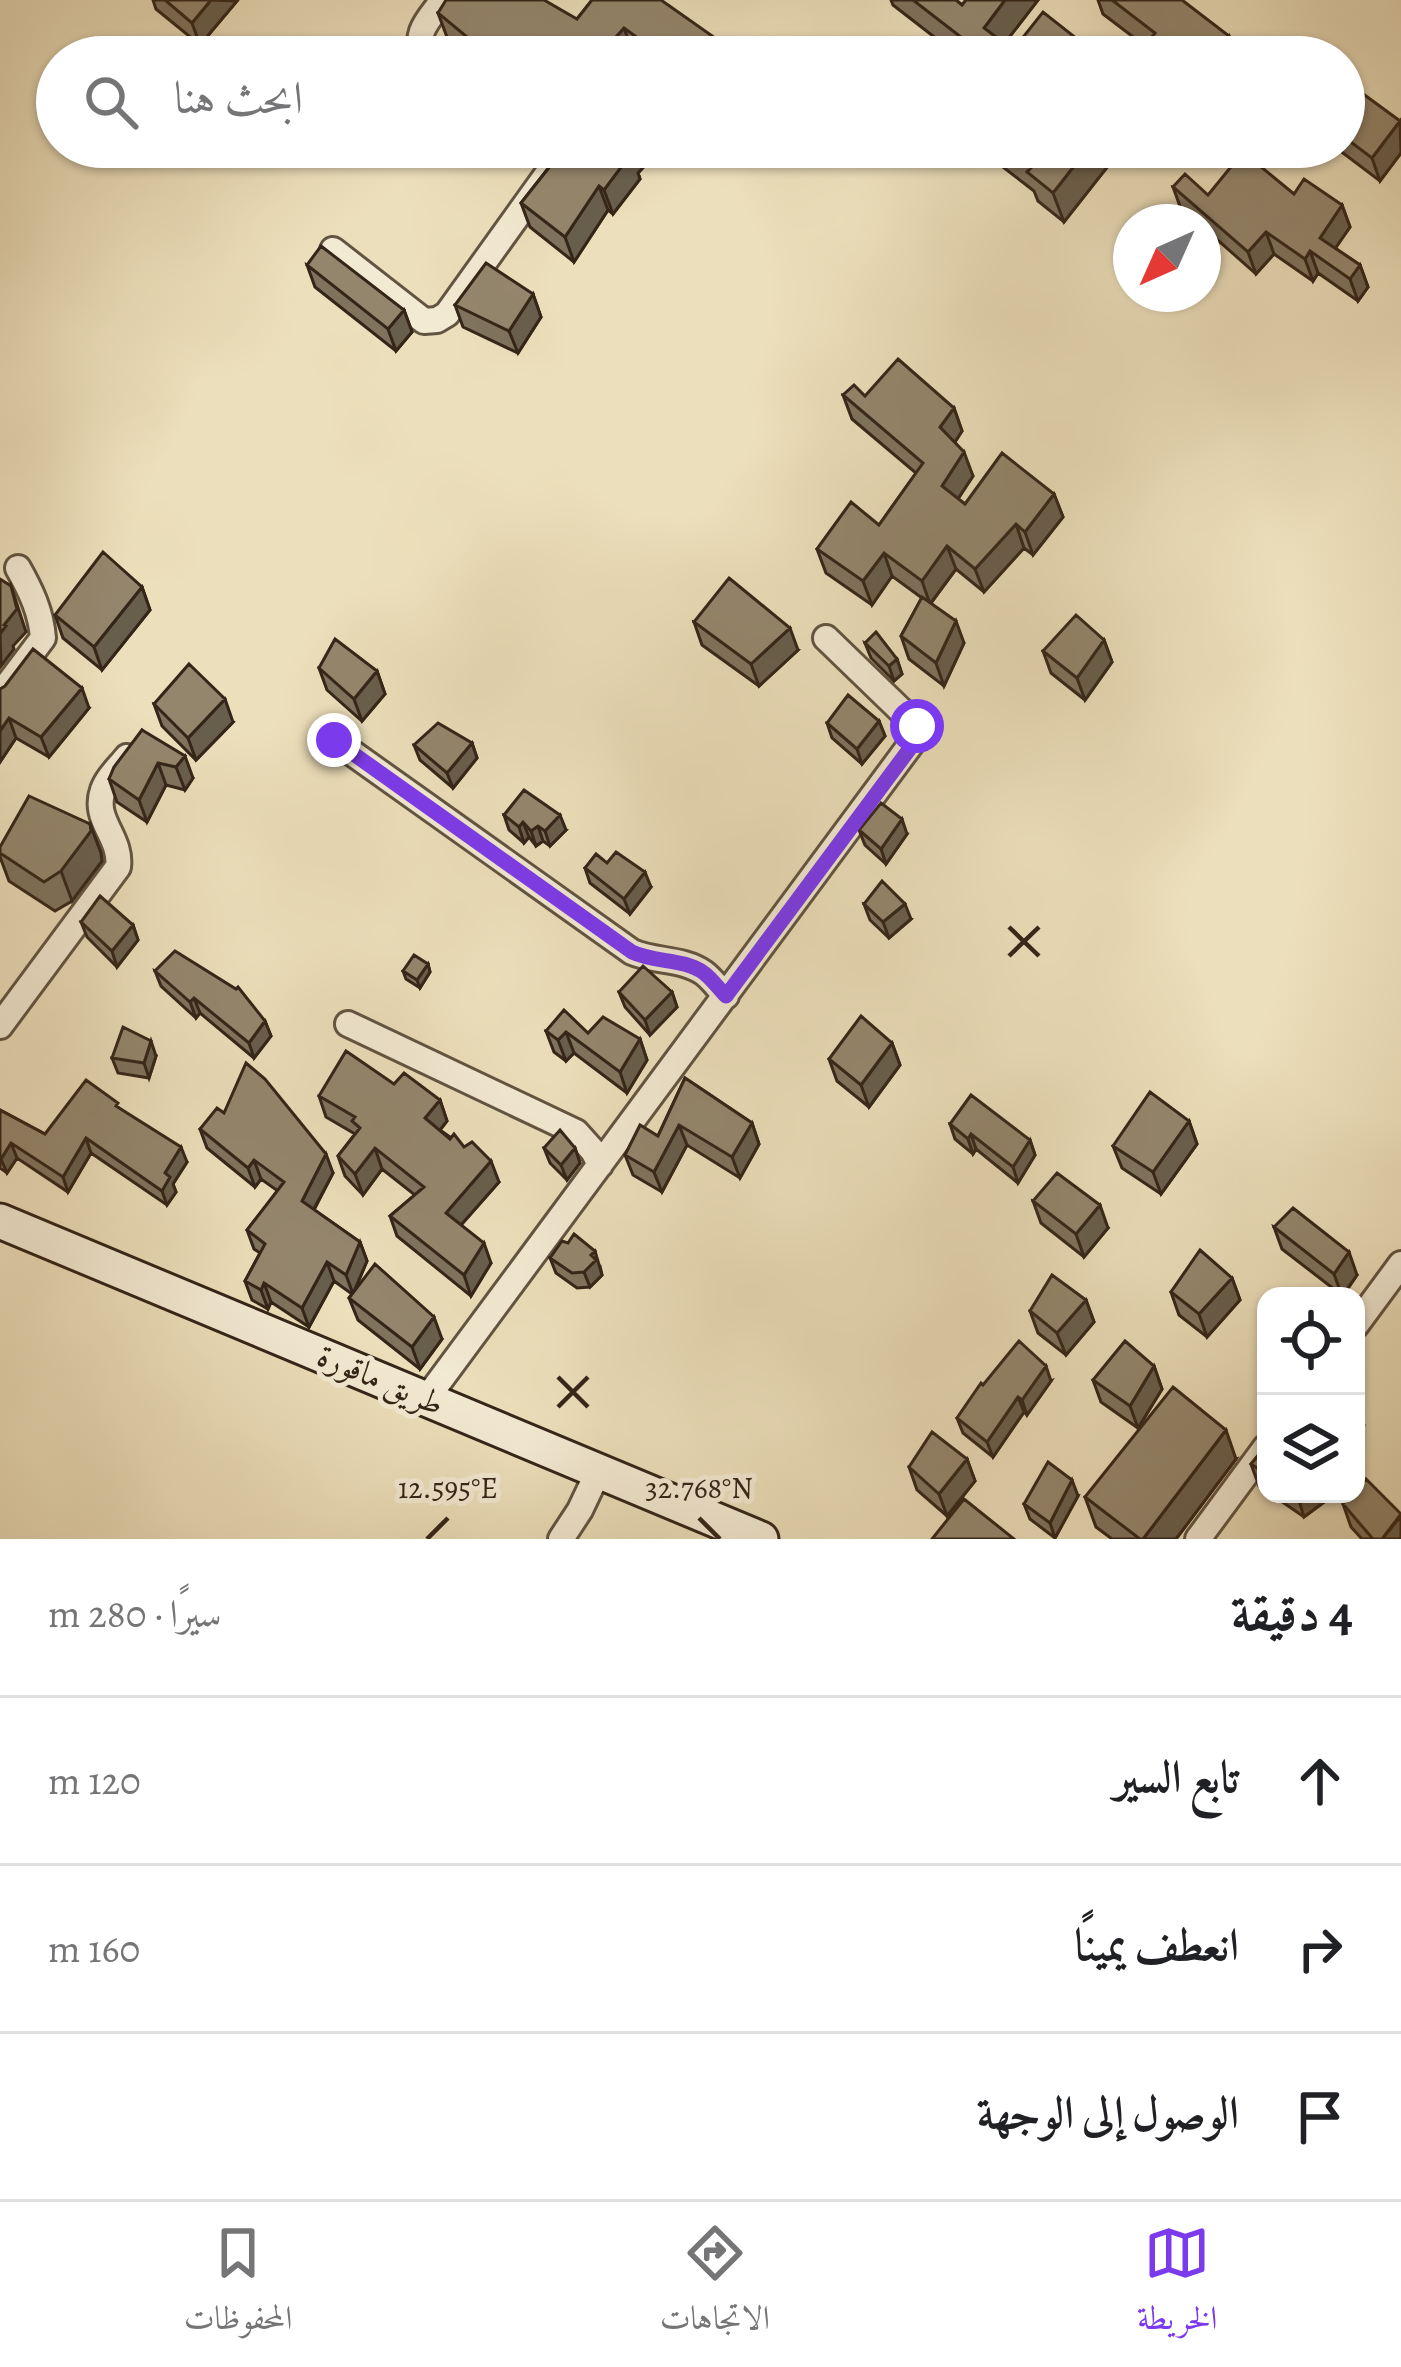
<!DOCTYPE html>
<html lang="ar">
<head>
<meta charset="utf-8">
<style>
  :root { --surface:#fff; --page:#f2f2f2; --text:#202124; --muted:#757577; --line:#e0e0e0; --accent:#7c3aed }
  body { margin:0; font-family:Alegreya,Amiri,serif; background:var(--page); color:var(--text); direction:rtl }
  .controls { position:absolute; right:36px; bottom:36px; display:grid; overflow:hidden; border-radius:24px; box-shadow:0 3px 9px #0004 }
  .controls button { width:108px; height:108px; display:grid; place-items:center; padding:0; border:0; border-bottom:3px solid var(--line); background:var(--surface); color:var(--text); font:60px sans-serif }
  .compass { position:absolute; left:1113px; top:204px; width:108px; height:108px; border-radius:50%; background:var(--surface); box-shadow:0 3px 9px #0004; rotate:225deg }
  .stop { position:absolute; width:36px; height:36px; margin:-27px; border:9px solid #7c3aed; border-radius:50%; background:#fff }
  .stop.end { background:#7c3aed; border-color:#fff; box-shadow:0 3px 12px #0008 }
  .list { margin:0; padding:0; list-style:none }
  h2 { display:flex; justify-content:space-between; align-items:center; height:156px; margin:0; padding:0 48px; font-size:51px }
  h2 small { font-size:39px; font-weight:400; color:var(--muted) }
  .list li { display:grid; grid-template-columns:78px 1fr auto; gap:36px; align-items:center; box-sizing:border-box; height:168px; padding:0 48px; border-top:3px solid var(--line) }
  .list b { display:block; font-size:45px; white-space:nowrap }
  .list em { font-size:39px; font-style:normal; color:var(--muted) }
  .icon { flex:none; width:66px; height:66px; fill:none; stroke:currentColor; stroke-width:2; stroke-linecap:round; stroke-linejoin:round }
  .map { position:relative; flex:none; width:1401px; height:1539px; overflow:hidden; direction:ltr }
  .search { position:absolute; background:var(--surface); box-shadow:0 3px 9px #0004; left:36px; right:36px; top:36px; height:132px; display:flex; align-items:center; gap:30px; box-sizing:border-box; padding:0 42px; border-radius:66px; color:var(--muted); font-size:45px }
  .sheet { height:660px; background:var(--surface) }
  nav { display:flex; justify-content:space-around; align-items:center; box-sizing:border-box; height:168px; border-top:3px solid var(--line); background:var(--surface); font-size:33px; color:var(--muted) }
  nav a { display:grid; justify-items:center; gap:6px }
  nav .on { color:var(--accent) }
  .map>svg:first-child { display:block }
</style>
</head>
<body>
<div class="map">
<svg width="1401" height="1539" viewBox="0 0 1401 1539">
  <rect width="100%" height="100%" fill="#ecdfbb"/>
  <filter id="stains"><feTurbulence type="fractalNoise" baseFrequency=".00167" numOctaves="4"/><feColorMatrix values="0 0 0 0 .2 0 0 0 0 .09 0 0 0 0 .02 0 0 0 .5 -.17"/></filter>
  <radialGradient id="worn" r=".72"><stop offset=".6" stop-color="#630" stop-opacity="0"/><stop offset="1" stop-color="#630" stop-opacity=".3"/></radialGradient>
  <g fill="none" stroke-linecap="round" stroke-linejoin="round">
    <g stroke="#625441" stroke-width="30">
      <path id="street" d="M426,57C411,35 429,19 443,0
        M333,250L424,321L437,320L447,314L551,169L552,155L546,147
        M0,695L43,638C41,612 31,591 18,568
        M334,740L632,952C655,962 683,958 704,973C712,979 719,989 726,996
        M348,1024L576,1132L593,1151L600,1165
        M0,1026L118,867C122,837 92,820 103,790C107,778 119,767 127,757
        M1356,1325L1401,1264
        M427,1398L917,736V726L826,638
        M561,1539L580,1510L599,1470
        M1198,1539L1266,1447"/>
    </g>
    <g stroke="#342518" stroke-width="39">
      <path id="secondary" d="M0,1221L761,1539"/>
    </g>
    <use href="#street" stroke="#f3ead3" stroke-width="24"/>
    <use href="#secondary" stroke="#f3ead3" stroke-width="33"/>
  </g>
  <path fill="#7f735e" stroke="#342518" stroke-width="3" d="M153,0H237V1L200,45L156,9Z
    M592,0L724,57H639L633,52L629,57H471L447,37L438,13L577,19Z
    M891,0H956L962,5L966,0H1038L1004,44L1013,50L1100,57H960L893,5Z
    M1098,0H1182L1145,46L1103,14Z
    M1344,94L1400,121L1401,153L1380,181L1335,147H1344Z
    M557,147H662L638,173L640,179L613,214L608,210L574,262L530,227L521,203L557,157Z
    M977,147H1123L1064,222L1038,201L1034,191Z
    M1148,147H1176L1165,161Z
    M1173,187L1208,195L1294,194L1342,205L1350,227L1335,248L1360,265L1368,287L1358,301L1318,273L1313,281L1274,254L1256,274L1203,227V222H1197L1181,209Z
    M307,265L404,310L412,332L396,351L315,287Z
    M533,294L541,317L518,353L463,327L455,305Z
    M843,395L954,408L962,431L955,442L973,476L958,499L965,504L1054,494L1063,517L1033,555L1024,548L984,592L956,569L931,603L964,643L944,686L909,659L901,636L922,598L892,576L872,605L826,573L817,549L879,525L916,473L852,419Z
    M142,587L150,610L102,670L63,638L55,615Z
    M694,622L798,650L759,686L702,645Z
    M1104,640L1112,662L1085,700L1051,673L1043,651Z
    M865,643L897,659L902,674L894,681L871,658Z
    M319,668L377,671L385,694L362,721L327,690Z
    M0,689L89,708L49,757L16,738L0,762Z
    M154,704L233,722L196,760L162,726Z
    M879,721L885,736L862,764L832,738L827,723Z
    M142,730L193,778L185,790L166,785L147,822L117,802L109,779Z
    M472,743L477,758L453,788L420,760L414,745Z
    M504,815L566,830L550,846L543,841L536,846L529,837L524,843L509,830Z
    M90,824L101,853L102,861L72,901L55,911L9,881L0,857V847Z
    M859,830L907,834L886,864L865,845Z
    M607,863L651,887L630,914L590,883L585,868Z
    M864,904L911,919L889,938L870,920Z
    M81,922L133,925L138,940L117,967L87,937Z
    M428,964L430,972L420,988L406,979L403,971Z
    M155,971L265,1021L271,1036L254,1058L200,1013L196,1018L161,986Z
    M619,992H672L677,1007L650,1035L625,1007Z
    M546,1031L640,1039L647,1060L627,1093L574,1053L566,1061L554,1052Z
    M892,1043L900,1065L869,1107L837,1081L829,1059Z
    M156,1056L149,1078L118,1073L112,1058Z
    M685,1078L752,1123L759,1144L740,1178L687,1145L662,1192L633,1175L625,1155L658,1136Z
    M394,1084L440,1100L447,1121L440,1130L464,1147L499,1182L461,1225L491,1263L471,1296L397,1236L390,1216L415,1195L382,1169L363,1195L345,1176L338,1156L355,1134L326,1117L319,1096Z
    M119,1108L187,1162L173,1184L176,1192L167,1205L91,1153L68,1192L17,1158L7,1173L0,1168V1110L45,1134Z
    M224,1113L333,1173L314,1210L360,1242L367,1261L354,1292L442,1339L420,1369L358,1320L349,1298L352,1294L334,1281L309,1327L271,1302L268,1309L252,1300L245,1281L260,1253L254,1249L247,1230L278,1191L261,1179L255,1187L207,1148L200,1129Z
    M1189,1121L1197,1144L1161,1194L1122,1168L1113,1146Z
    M950,1124L1030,1140L1035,1155L1018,1183L976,1149L973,1154L955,1139Z
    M544,1148H575L580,1163L567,1180L550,1163Z
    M1033,1201L1108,1228L1084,1257L1041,1223Z
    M1274,1227L1357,1275L1343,1296L1282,1249Z
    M550,1258L600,1266L602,1275L590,1287L577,1288L556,1273Z
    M1232,1278L1240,1300L1207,1337L1179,1315L1171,1292Z
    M1086,1300L1094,1322L1066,1355L1038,1333L1030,1311Z
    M1154,1366L1162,1389L1138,1428L1101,1402L1093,1380Z
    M1051,1381L1027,1415L1024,1412L993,1457L963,1433L957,1418Z
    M1266,1446V1491L1259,1486L1251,1464Z
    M967,1459L975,1481L947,1516L917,1490L909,1467Z
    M1236,1459L1176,1539H1112L1096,1527L1085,1497Z
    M1271,1494H1335L1304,1517Z
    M1078,1496L1055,1538L1030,1519L1024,1504Z
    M1343,1504L1401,1539H1362L1351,1527Z"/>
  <path fill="#685e4c" stroke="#342518" stroke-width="3" d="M211,0L237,1L200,45L192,23Z
    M1005,0H1038L994,57L984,28Z
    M624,28L633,52L629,57H598Z
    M1229,36L1236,57H1213Z
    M718,40L724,57H706Z
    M1400,121L1401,153L1380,181L1372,158Z
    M631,147H662L638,173L640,179L613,214L604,190Z
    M1089,147H1123L1064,222L1053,193Z
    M1161,147H1176L1165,161Z
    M599,186L608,210L574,262L565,237Z
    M1342,205L1350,227L1328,259L1320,238Z
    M1266,232L1274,254L1256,274L1248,252Z
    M1310,251L1318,273L1313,281L1305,259Z
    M1360,265L1368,287L1358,301L1350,279Z
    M533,294L541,317L518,353L509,331Z
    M404,310L412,332L396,351L388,329Z
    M954,408L962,431L949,451L940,427Z
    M964,452L973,476L951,509L942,486Z
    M1054,494L1063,517L1033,555L1025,532Z
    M1016,524L1024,548L984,592L975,569Z
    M947,546L956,569L930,604L922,581Z
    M884,553L892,576L872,605L863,581Z
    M11,586L26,632L13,646L14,649L1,666L0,634Z
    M142,587L150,610L102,670L94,647Z
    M956,621L964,643L944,686L936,663Z
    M790,628L798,650L759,686L751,664Z
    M1104,640L1112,662L1085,700L1077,678Z
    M897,659L902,674L894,681L889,666Z
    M377,671L385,694L362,721L354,699Z
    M82,688L89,708L49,757L41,737Z
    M225,699L233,722L196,760L188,738Z
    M9,718L16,738L0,762V731Z
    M879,721L885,736L862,764L857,749Z
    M472,743L477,758L453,788L447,773Z
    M185,756L193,778L185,790L176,767Z
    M158,763L166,785L147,822L139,800Z
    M560,815L566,830L550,846L545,831Z
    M902,819L907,834L886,864L881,849Z
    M523,822L529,837L524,843L519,827Z
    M90,824L101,853L102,861L72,901L61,871Z
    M538,826L543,841L536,846L531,831Z
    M645,872L651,887L630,914L624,899Z
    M905,904L911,919L889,938L883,922Z
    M133,925L138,940L117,967L112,951Z
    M428,964L430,972L420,988L417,980Z
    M672,992L677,1007L650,1035L645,1020Z
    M194,998L200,1013L196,1018L190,1002Z
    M265,1021L271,1036L254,1058L249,1043Z
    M566,1032L574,1053L566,1061L558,1040Z
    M640,1039L647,1060L627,1093L620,1072Z
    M151,1041L156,1056L149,1078L144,1063Z
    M892,1043L900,1065L869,1107L861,1085Z
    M440,1100L447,1121L433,1139L425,1118Z
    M1189,1121L1197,1144L1161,1194L1153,1172Z
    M752,1123L759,1144L740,1178L732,1157Z
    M679,1125L687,1145L662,1192L654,1172Z
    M971,1134L976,1149L973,1154L968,1139Z
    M86,1138L91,1153L68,1192L63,1177Z
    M1030,1140L1035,1155L1018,1183L1013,1167Z
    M11,1143L17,1158L7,1173L1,1159Z
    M181,1147L187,1162L173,1184L176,1192L167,1205L162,1191L165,1173Z
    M375,1148L382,1169L363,1195L355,1174Z
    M575,1148L580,1163L567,1180L561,1165Z
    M326,1154L333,1173L308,1220L302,1201Z
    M254,1160L261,1179L255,1187L248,1168Z
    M491,1161L499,1182L453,1234L446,1213Z
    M1100,1205L1108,1228L1084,1257L1076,1234Z
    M360,1242L367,1261L353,1294L346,1275Z
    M484,1243L491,1263L471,1296L464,1275Z
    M595,1251L602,1275L590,1287L584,1272L591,1255Z
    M1349,1252L1357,1275L1342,1296L1334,1274Z
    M327,1262L334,1281L309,1327L302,1308Z
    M1232,1278L1240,1300L1207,1337L1199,1314Z
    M264,1283L271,1302L268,1309L261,1290Z
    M1086,1300L1094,1322L1066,1355L1057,1333Z
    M434,1317L442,1339L420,1369L412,1347Z
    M1046,1366L1051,1381L1027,1415L1022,1400Z
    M1154,1366L1162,1389L1138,1428L1130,1406Z
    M1018,1397L1024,1412L993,1457L987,1442Z
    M1356,1403L1364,1425L1356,1448Z
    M1226,1430L1236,1459L1176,1539H1143Z
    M967,1459L975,1481L947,1516L939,1494Z
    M1072,1480L1078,1496L1055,1538L1050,1523Z
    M1297,1494H1335L1304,1517Z
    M1401,1516V1539H1382Z"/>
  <path fill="#94866d" stroke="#342518" stroke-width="3" d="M165,0H211L192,23Z
    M446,0H544L577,19L592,0H661L718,40L706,57H640L650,47L624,28L598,57H491L438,13Z
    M913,0H956L962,5L966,0H1005L984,28L1013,50L1043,12L1100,57H982L984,55Z
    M1112,0H1182L1229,36L1213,57H1137L1155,33Z
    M1351,85L1400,121L1372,158L1344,137V94Z
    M557,147H631L627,151L631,154L604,190L599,186L565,237L521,203L559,155L556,153Z
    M1004,147H1089L1053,193L1027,172L1031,168Z
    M1243,152L1294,194L1304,179L1342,205L1320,238L1360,265L1350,279L1310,251L1305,259L1266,232L1248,252L1173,187L1185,174L1208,195Z
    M321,246L404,310L388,329L307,265Z
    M486,263L533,294L509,331L455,305Z
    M898,359L954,408L940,427L964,452L942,486L965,504L1002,453L1054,494L1025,532L1016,524L975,569L947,546L922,581L884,553L863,581L817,549L851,502L879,525L923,463L843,395L854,385L865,396Z
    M103,552L142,587L94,647L55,615Z
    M729,578L790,628L751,664L694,622Z
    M0,579L11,586L17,609L4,625L6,626L0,634Z
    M922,597L956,621L936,663L901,636Z
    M1076,615L1104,640L1077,678L1043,651Z
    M876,632L897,659L889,666L865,643Z
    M335,639L377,671L354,699L319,668Z
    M33,649L82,688L41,737L9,718L0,731V689L5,686Z
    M189,664L225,699L188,738L154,704Z
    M848,695L879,721L857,749L827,723Z
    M438,723L472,743L447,773L414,745Z
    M142,730L185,756L176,767L158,763L139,800L109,779L114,767Z
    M524,790L560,815L545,831L538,826L531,831L523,822L519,827L504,815Z
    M29,796L90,824L91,831L61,871L44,882L0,853V847Z
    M881,803L902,819L881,849L859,830Z
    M616,852L645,872L624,899L585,868L596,854L607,863Z
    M882,881L905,904L883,922L864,904Z
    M100,896L133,925L112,951L81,922Z
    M175,951L236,989L238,987L265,1021L249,1043L194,998L190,1002L155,971Z
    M414,955L428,964L417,980L403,971Z
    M643,966L672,992L645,1020L619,992Z
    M564,1010L588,1033L603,1017L640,1039L620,1072L566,1032L558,1040L546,1031Z
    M861,1016L892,1043L861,1085L829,1059Z
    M123,1027L151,1041L144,1063L112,1058Z
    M346,1051L394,1084L404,1073L440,1100L425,1118L450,1139L454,1134L464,1147L472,1142L491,1161L446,1213L484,1243L464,1275L390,1216L424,1187L375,1148L355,1174L338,1156L360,1128L352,1121L355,1117L319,1096Z
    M246,1063L265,1079L326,1154L302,1201L360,1242L346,1275L327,1262L302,1308L264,1283L261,1290L245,1281L265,1244L247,1230L284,1182L254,1160L248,1168L200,1129L217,1108L224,1113Z
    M685,1078L752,1123L732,1157L679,1125L654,1172L625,1155L640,1125L658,1136Z
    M86,1080L118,1103L116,1106L181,1147L165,1173L170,1177L162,1191L86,1138L63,1177L11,1143L1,1159L0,1157V1110L45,1134Z
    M1150,1092L1189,1121L1153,1172L1113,1146Z
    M971,1095L1030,1140L1013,1167L971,1134L968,1139L950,1124Z
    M560,1130L575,1148L561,1165L544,1148Z
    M1057,1173L1100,1205L1076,1234L1033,1201Z
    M1293,1208L1349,1252L1334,1274L1274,1227Z
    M574,1234L595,1251L591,1255L596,1260L584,1272L572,1273L550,1258L562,1241L568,1243Z
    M1200,1250L1232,1278L1199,1314L1171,1292Z
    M375,1264L434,1317L412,1347L349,1298Z
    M1052,1275L1086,1300L1057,1333L1030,1311Z
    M1019,1341L1046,1366L1022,1400L1018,1397L987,1442L957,1418L981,1383L983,1385Z
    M1125,1341L1154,1366L1130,1406L1093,1380Z
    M1173,1387L1226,1430L1143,1539H1140L1085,1497Z
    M932,1432L967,1459L939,1494L909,1467Z
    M1266,1446V1474L1251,1464Z
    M1048,1462L1072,1480L1050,1523L1024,1504Z
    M1366,1479L1401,1514L1382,1539H1373L1343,1504L1352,1494H1356V1490Z
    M964,1499L1014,1539H932Z"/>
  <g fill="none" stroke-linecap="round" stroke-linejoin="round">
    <path stroke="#7c3aed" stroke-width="15" d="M334,740L632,952C655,963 683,958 704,973C712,979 719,989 726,996L911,747L917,736V726"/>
  </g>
  <path fill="none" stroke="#342518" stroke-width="4.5" d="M1009,927L1039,956M1009,956L1039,927M558,1377L588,1407M558,1407L588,1377M699,1518L720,1539M427,1539L448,1518"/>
  <g text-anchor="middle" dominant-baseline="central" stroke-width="10" stroke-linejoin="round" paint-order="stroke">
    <g font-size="33" fill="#342518" stroke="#f3ead3">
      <text transform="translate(381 1379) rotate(23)">طريق ماقورة</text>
    </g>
  </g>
  <g font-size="30" text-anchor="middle" fill="#342518" stroke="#f3ead3" stroke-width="10" stroke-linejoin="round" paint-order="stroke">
    <text x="448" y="1498">12.595°E</text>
    <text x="699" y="1498">32.768°N</text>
  </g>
  <rect width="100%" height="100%" filter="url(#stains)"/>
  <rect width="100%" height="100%" fill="url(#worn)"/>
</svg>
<div class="controls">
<button><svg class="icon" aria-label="locate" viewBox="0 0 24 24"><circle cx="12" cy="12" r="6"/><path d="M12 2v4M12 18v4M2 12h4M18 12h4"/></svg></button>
<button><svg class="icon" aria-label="layers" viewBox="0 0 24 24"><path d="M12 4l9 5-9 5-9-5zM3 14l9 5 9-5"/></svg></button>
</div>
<svg class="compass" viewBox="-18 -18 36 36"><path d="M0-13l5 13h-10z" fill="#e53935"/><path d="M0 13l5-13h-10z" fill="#757577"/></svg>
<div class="stop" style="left:917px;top:726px"></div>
<div class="stop end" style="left:334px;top:740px"></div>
<div class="search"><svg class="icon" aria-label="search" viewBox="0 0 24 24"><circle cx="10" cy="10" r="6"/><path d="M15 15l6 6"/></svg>ابحث هنا</div>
</div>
<section class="sheet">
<h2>4 دقيقة<small>سيرًا · 280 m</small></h2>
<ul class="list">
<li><svg class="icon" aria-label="ahead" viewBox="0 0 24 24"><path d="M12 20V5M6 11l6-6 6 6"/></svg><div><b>تابع السير</b></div><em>120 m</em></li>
<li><svg class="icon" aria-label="right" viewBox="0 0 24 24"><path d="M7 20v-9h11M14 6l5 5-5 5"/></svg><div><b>انعطف يمينًا</b></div><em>160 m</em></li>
<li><svg class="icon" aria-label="arrive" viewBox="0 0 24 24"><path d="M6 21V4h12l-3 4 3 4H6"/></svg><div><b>الوصول إلى الوجهة</b></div></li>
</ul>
</section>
<nav>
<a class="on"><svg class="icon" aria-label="map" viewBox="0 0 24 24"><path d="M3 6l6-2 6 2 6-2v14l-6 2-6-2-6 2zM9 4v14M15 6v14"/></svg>الخريطة</a>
<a><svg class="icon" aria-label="directions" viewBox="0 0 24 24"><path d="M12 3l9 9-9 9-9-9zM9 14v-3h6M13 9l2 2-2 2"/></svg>الاتجاهات</a>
<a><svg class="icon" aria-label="saved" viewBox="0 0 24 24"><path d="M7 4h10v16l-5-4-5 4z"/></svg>المحفوظات</a>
</nav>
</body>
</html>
